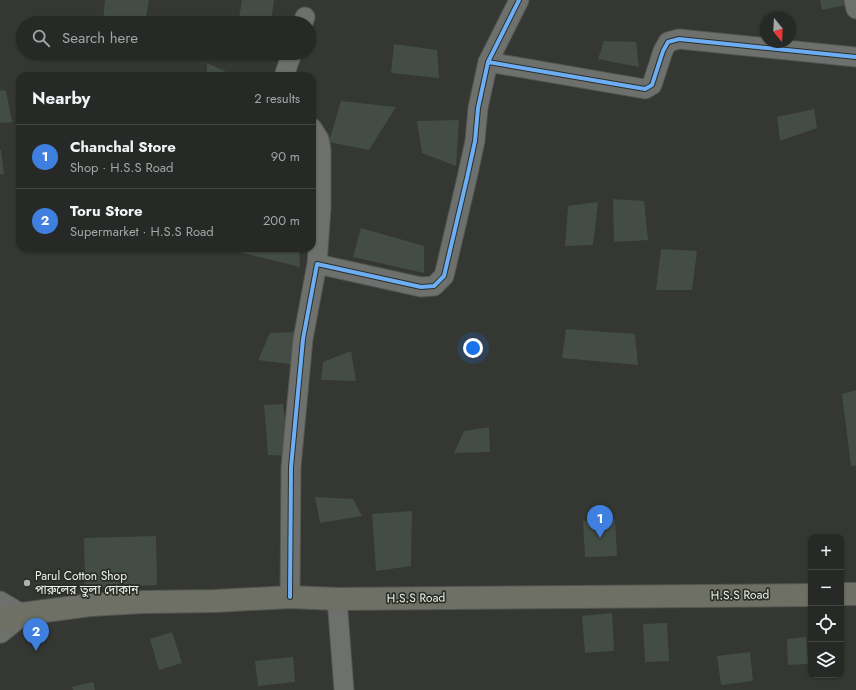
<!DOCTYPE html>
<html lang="en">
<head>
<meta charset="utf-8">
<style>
  :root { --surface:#272926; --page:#333532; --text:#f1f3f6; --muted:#a4a6a7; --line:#434543; --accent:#aeb1ac }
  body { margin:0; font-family:Jost,"Noto Sans Bengali",sans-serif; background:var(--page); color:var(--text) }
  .controls { position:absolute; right:12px; bottom:12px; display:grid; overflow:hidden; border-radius:8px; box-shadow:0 1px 3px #0004 }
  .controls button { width:36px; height:36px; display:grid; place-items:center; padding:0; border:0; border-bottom:1px solid var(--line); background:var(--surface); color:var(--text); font:20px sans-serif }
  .compass { position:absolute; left:760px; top:12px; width:36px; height:36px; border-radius:50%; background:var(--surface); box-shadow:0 1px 3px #0004; rotate:162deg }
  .you { position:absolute; left:473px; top:348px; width:14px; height:14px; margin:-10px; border:3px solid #fff; border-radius:50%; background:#1a73e8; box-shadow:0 0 0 6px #1a73e833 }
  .badge { display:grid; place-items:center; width:26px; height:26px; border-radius:50%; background:var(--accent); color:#fff; font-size:13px; font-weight:700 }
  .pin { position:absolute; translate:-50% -33px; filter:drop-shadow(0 1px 2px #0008) }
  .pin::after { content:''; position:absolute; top:21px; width:14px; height:12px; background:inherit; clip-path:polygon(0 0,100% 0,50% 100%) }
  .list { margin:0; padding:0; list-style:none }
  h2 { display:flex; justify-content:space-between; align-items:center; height:52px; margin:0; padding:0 16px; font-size:17px }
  h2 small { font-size:13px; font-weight:400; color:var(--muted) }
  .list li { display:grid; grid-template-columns:26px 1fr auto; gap:12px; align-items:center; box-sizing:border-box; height:64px; padding:0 16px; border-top:1px solid var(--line) }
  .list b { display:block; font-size:15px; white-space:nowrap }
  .list p { margin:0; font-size:13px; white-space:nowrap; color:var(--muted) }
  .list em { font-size:13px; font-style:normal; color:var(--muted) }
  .icon { flex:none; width:22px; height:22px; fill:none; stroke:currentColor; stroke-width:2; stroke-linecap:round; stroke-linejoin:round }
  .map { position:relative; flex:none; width:856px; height:690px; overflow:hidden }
  .search { position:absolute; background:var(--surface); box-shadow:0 1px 3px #0004; left:16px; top:16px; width:300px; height:44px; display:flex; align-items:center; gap:10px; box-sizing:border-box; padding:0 14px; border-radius:22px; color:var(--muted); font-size:15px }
  .panel { position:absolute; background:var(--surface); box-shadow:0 1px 3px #0004; left:16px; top:72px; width:300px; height:180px; border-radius:12px }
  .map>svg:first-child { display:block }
</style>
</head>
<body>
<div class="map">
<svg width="856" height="690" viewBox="0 0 856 690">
  <rect width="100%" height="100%" fill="#343732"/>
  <path fill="#444d45" d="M105,0H149L145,23H103Z
    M242,0H274L271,23H254L239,18Z
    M820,0H843L845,5L822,10Z
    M239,18L238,23H208L209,21Z
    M604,41L636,42L639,67L598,59Z
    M394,44L437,50L439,78L391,73Z
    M207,63L235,76H207Z
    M0,90L6,91L12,122L0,123Z
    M341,101L396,107L369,150L329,142Z
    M814,109L817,128L780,141L777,117Z
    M459,120L456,166L422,153L417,121Z
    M0,150H1L4,175L0,174Z
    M613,199L644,201L648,240L614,242Z
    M598,202L593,245L565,246L568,206Z
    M361,228L424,246V273L353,257Z
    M240,248H299L300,267L239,252Z
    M661,249L697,251L692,290H656Z
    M566,329L635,334L638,365L562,358Z
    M298,332L297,365L258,360L270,333Z
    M351,351L356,381L321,380L323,362Z
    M856,390V466H851L842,394Z
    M283,404L289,456L268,455L264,405Z
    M489,427L490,452L454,453L464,431Z
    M315,497L353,499L362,516L320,523Z
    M412,511L411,566L376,571L372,514Z
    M615,519L617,556L585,557L583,521Z
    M156,536L157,585L85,588L84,538Z
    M612,613L614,651L585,653L582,616Z
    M667,623L669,661L645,662L643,624Z
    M172,632L182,663L159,670L150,639Z
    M806,637L808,664L788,665L787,639Z
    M750,652L753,681L721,685L717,656Z
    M293,657L295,682L258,686L255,661Z
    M93,682L95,690H73L72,687Z"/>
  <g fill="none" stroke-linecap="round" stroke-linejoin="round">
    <g stroke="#535551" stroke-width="21">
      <path id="street" d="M854,0L856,9
        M303,23L305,17
        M488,62L645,89L652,85L663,51L668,42L679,39L856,57
        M284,76L292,53
        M312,128L319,139L321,150V208L317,264
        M290,597L291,467L303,339L317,264L421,287L434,286L444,276L467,178L475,141L478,108L488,62L519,0
        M337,599L344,690
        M0,601L22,614"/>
    </g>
    <g stroke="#535551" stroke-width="24">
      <path id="secondary" d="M0,632L22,614"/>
    </g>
    <g stroke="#535551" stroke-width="24">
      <path id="highway" d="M841,594H856
        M0,619L22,614L90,605L143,602L215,601L290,597L337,599L811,595"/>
    </g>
    <use href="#street" stroke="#6e706d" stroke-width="19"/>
    <use href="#secondary" stroke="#6e706a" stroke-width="22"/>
    <use href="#highway" stroke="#6e7065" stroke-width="22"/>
    <g stroke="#2a2f26" stroke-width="6">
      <path id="cycleway" d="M488,62L645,89L652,85L663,51L668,42L679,39L856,57
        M290,597L291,467L303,339L317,264L421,287L434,286L444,276L467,178L475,141L478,108L488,62L519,0"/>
    </g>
    <use href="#cycleway" stroke="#6dadf4" stroke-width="4"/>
  </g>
  <circle fill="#aeb1ac" stroke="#2a2f26" stroke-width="1.5" cx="27" cy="583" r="4"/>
  <g text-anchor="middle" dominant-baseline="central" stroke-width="3.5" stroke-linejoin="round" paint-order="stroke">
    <g font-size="12" fill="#eff3ed" stroke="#2a2f26" text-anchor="start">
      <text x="35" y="576">Parul Cotton Shop<tspan x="35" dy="14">পারুলের তুলা দোকান</tspan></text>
    </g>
    <g font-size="12" fill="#eff3ed" stroke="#2a2f26">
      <text transform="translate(740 595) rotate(-1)">H.S.S Road</text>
      <text transform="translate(416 598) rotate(-1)">H.S.S Road</text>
    </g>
  </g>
</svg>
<div class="controls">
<button>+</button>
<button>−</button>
<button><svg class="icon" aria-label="locate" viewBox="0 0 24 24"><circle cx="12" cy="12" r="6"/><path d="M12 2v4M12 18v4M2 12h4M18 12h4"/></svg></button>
<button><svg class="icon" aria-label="layers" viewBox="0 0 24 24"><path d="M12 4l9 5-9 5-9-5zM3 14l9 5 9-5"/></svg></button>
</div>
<svg class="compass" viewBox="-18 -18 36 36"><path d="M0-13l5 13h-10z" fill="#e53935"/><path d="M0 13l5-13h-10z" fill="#a4a6a7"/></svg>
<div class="you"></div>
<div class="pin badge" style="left:600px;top:538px;background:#3f7fe0">1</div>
<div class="pin badge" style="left:36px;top:651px;background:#3f7fe0">2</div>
<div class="search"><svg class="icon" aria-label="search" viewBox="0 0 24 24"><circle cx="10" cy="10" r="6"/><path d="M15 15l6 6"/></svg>Search here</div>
<section class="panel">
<h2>Nearby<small>2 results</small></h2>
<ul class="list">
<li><span class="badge" style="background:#3f7fe0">1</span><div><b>Chanchal Store</b><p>Shop · H.S.S Road</p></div><em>90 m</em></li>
<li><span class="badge" style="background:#3f7fe0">2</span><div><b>Toru Store</b><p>Supermarket · H.S.S Road</p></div><em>200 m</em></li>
</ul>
</section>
</div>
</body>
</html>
